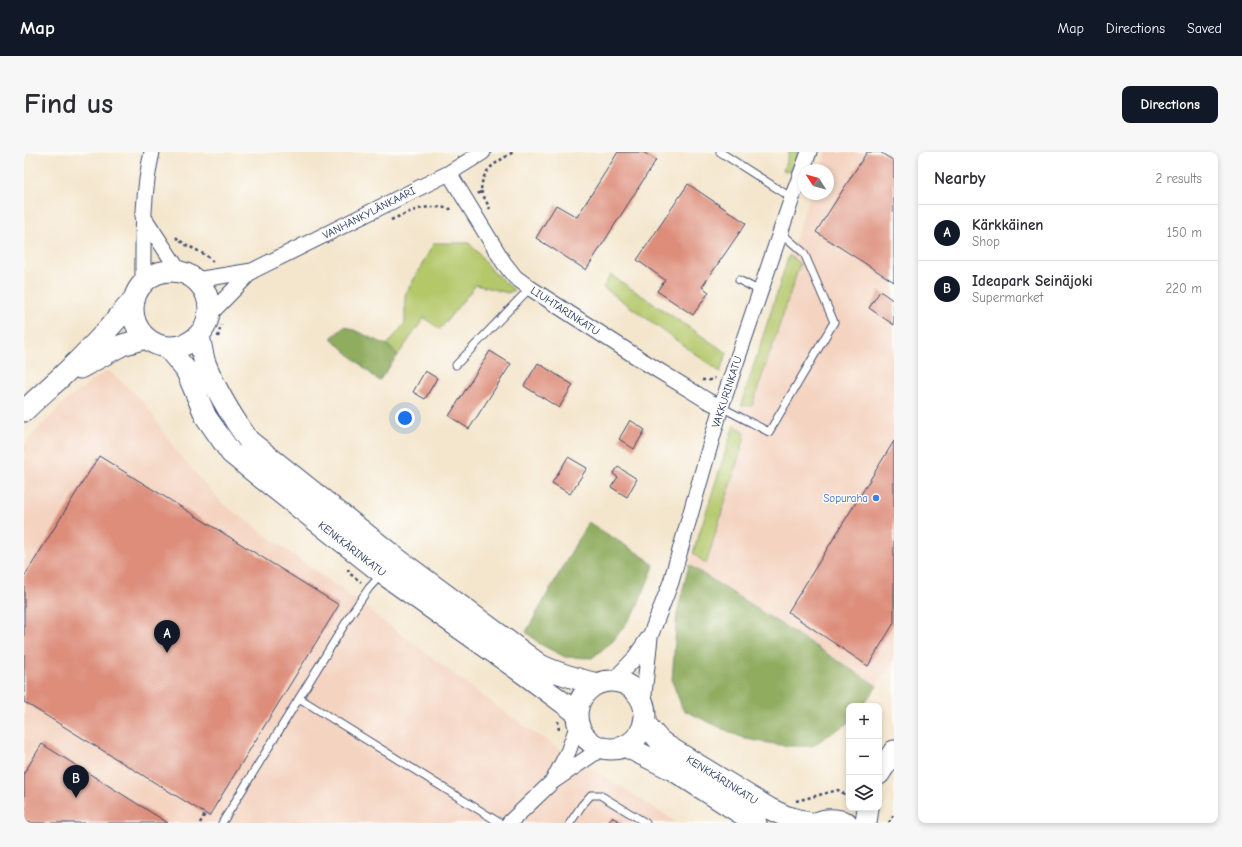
<!DOCTYPE html>
<html lang="en">
<head>
<meta charset="utf-8">
<style>
  :root { --surface:#fff; --page:#f7f7f7; --text:#2b2b33; --muted:#7c7c81; --line:#e1e1e2; --accent:#111827 }
  body { margin:0; font-family:"Comic Neue",sans-serif; background:var(--page); color:var(--text) }
  .controls { position:absolute; right:12px; bottom:12px; display:grid; overflow:hidden; border-radius:8px; box-shadow:0 2px 6px #0003 }
  .controls button { width:36px; height:36px; display:grid; place-items:center; padding:0; border:0; border-bottom:1px solid var(--line); background:var(--surface); color:var(--text); font:20px sans-serif }
  .compass { position:absolute; left:774px; top:12px; width:36px; height:36px; border-radius:50%; background:var(--surface); box-shadow:0 2px 6px #0003; rotate:306deg }
  .you { position:absolute; left:381px; top:266px; width:14px; height:14px; margin:-10px; border:3px solid #fff; border-radius:50%; background:#1a73e8; box-shadow:0 0 0 6px #1a73e833 }
  .badge { display:grid; place-items:center; width:26px; height:26px; border-radius:50%; background:var(--accent); color:#fff; font-size:13px; font-weight:700 }
  .pin { position:absolute; translate:-50% -33px; filter:drop-shadow(0 1px 2px #0008) }
  .pin::after { content:''; position:absolute; top:21px; width:14px; height:12px; background:inherit; clip-path:polygon(0 0,100% 0,50% 100%) }
  .list { margin:0; padding:0; list-style:none }
  h2 { display:flex; justify-content:space-between; align-items:center; height:52px; margin:0; padding:0 16px; font-size:17px }
  h2 small { font-size:13px; font-weight:400; color:var(--muted) }
  .list li { display:grid; grid-template-columns:26px 1fr auto; gap:12px; align-items:center; box-sizing:border-box; height:56px; padding:0 16px; border-top:1px solid var(--line) }
  .list b { display:block; font-size:15px; white-space:nowrap }
  .list p { margin:0; font-size:13px; white-space:nowrap; color:var(--muted) }
  .list em { font-size:13px; font-style:normal; color:var(--muted) }
  .icon { flex:none; width:22px; height:22px; fill:none; stroke:currentColor; stroke-width:2; stroke-linecap:round; stroke-linejoin:round }
  .map { position:relative; flex:none; width:870px; height:671px; overflow:hidden; border-radius:8px }
  header { display:flex; align-items:center; gap:24px; box-sizing:border-box; height:56px; padding:0 20px; background:var(--accent); color:#fff }
  header strong { font-size:19px }
  nav { display:flex; gap:22px; margin-inline-start:auto; font-size:14px }
  .intro { display:flex; align-items:center; justify-content:space-between; box-sizing:border-box; height:96px; padding:0 24px }
  h1 { margin:0; font-size:28px }
  .button { padding:10px 18px; border-radius:8px; background:var(--accent); color:#fff; font-size:14px; font-weight:700 }
  main { display:flex; gap:24px; padding:0 24px }
  aside { flex:1; background:var(--surface); border-radius:8px; box-shadow:0 2px 6px #0003 }
  .map>svg:first-child { display:block }
</style>
</head>
<body>
<header>
<strong>Map</strong>
<nav><a>Map</a><a>Directions</a><a>Saved</a></nav>
</header>
<div class="intro"><h1>Find us</h1><a class="button">Directions</a></div>
<main>
<div class="map">
<svg width="870" height="671" viewBox="0 0 870 671">
  <rect width="100%" height="100%" fill="#fdfcf7"/>
  <filter id="ink" filterUnits="userSpaceOnUse"><feTurbulence type="fractalNoise" baseFrequency=".025" numOctaves="2"/><feDisplacementMap in="SourceGraphic" scale="8" xChannelSelector="R" yChannelSelector="G"/><feConvolveMatrix kernelMatrix="1 2 1 2 8 2 1 2 1" color-interpolation-filters="sRGB"/></filter>
  <filter id="wash" filterUnits="userSpaceOnUse"><feTurbulence type="fractalNoise" baseFrequency=".012" numOctaves="4" result="noise"/><feDisplacementMap in="SourceGraphic" scale="16" xChannelSelector="R" yChannelSelector="G"/><feGaussianBlur stdDeviation="0.9" result="paint"/><feColorMatrix in="noise" values="0 0 0 0 0 0 0 0 0 0 0 0 0 0 0 0 0 1.4 0 .05"/><feComposite in="paint" operator="in"/></filter>
  <g filter="url(#wash)">
    <rect width="100%" height="100%" fill="#f4e6cd"/>
    <path fill="#f4d3c0" d="M803,0H870V508L853,534L665,413L783,51L786,42H804V18H796Z
      M84,218L119,249L155,303L199,352L330,447L498,573L654,671H0V293L4,287L44,247Z"/>
    <path fill="#b4c86b" stroke="#687c64" d="M765,0H775L768,20L759,19Z
      M410,91H445L457,104L466,117L490,138L484,141L452,133L416,177L400,166L374,203L363,193L381,171V143Z
      M765,103L776,112L728,254L717,253Z
      M587,123L703,201L696,220L579,135Z
      M710,273L721,280L720,288L682,412L669,401Z"/>
    <path fill="#8fac5f" stroke="#556e5e" d="M321,174L363,193L374,203L355,229L307,186Z
      M564,370L623,407L630,414L612,458L589,489L568,506L541,505L516,492L502,480Z
      M665,413L853,534L838,554H825V570L788,594H763L721,587L659,558L648,529L653,461Z"/>
    <g id="blocks">
      <path fill="#dd8d7a" d="M594,0H619L632,8L562,118L512,86L532,53L553,65Z
        M843,0H856L870,9V130L792,80Z
        M664,32L722,71L678,135L685,140L669,163L633,139L641,128L613,108Z
        M856,139L870,149V173L845,156Z
        M466,199L487,212L445,277L425,264Z
        M514,211L549,233L535,256L500,234Z
        M401,219L413,226L401,247L389,240Z
        M606,268L621,278L610,297L595,287Z
        M870,289V471L844,514L764,460Z
        M75,304L315,453L185,664L0,550V425Z
        M544,305L563,316L546,342L528,331Z
        M594,315L613,327L603,345L587,335L594,325L589,322Z
        M18,592L144,671H0V621Z
        M588,665L598,671H584Z"/>
    </g>
  </g>
  <g filter="url(#ink)">
    <use href="#blocks" fill-opacity="0" stroke="#3c4a6f" stroke-width="1"/>
    <g fill="none" stroke-linecap="round" stroke-linejoin="round">
      <g stroke="#3c4a6f" stroke-width="9">
        <path id="lane" d="M696,0L768,46
          M715,128L736,139
          M432,213L506,136
          M697,255L745,280L810,170L780,101L756,80
          M275,546L476,671
          M198,671L327,462L345,436L357,423
          M546,671L558,653L567,643H576L622,671"/>
      </g>
      <g stroke="#3c4a6f" stroke-width="17">
        <path id="street" d="M425,21L480,111L491,125L506,136L619,209L684,249L697,255
          M119,64L155,119
          M172,128L228,119L425,21L459,0
          M119,130C119,86 118,43 128,0
          M185,163L228,119
          M589,529L609,508L627,482L647,430L697,255L768,46L785,0
          M619,552L626,485
          M530,627L544,600L554,572
          M485,671L528,630L578,596"/>
      </g>
      <g stroke="#3c4a6f" stroke-width="23">
        <path id="secondary" d="M109 157a38 38 0 1 1 76 0a38 38 0 1 1-76 0Z
          M175,184C177,192 178,202 181,211C192,239 208,265 225,289L372,406L516,513C534,522 553,527 573,532
          M143,195L162,218L182,265L207,301L234,323L358,421L503,524L553,561
          M56,216L98,193L122,186
          M0,259C12,247 24,237 36,226C63,201 87,175 110,147
          M553 563a34 34 0 1 1 68 0a34 34 0 1 1-68 0Z
          M620,570L635,588L643,594L746,657L761,664L786,671
          M601,594L649,618L732,671
          M855,622L870,599
          M792,671C803,666 813,667 823,671
          M842,671L844,656"/>
      </g>
      <path stroke="#3c4a6f" stroke-width="2.5" stroke-dasharray="3 3" stroke-linecap="butt" d="M457,39L466,57
        M454,42L457,39C458,16 471,12 489,0
        M367,68C387,59 403,51 426,57L430,55
        M152,85C162,96 179,98 189,110
        M194,185L197,173
        M678,228H687L691,226
        M324,417L325,421L337,430
        M534,569L535,580
        M772,649L814,638L825,645
        M176,671L181,662
        M865,671L870,663"/>
      <use href="#lane" stroke="#fff" stroke-width="7"/>
      <use href="#street" stroke="#fff" stroke-width="15"/>
      <use href="#secondary" stroke="#fff" stroke-width="21"/>
    </g>
  </g>
  <circle fill="#3f7fe0" stroke="#fdfcf7" stroke-width="1.5" cx="852" cy="346" r="4"/>
  <g text-anchor="middle" dominant-baseline="central" stroke-width="3" stroke-linejoin="round" paint-order="stroke">
    <g font-size="11" fill="#1b2f5e" stroke="#fdfcf7">
      <text transform="translate(345 61) rotate(-27)">VANHANKYLÄNKAARI</text>
      <text transform="translate(541 159) rotate(33)">LIUHTARINKATU</text>
      <text transform="translate(703 240) rotate(-72)">VAKKURINKATU</text>
      <text transform="translate(328 397) rotate(38)">KENKKÄRINKATU</text>
      <text transform="translate(698 628) rotate(32)">KENKKÄRINKATU</text>
    </g>
    <g font-size="11" fill="#366cbe" stroke="#fdfcf7" text-anchor="end">
      <text x="844" y="346">Sopuraha</text>
    </g>
  </g>
</svg>
<div class="controls">
<button>+</button>
<button>−</button>
<button><svg class="icon" aria-label="layers" viewBox="0 0 24 24"><path d="M12 4l9 5-9 5-9-5zM3 14l9 5 9-5"/></svg></button>
</div>
<svg class="compass" viewBox="-18 -18 36 36"><path d="M0-13l5 13h-10z" fill="#e53935"/><path d="M0 13l5-13h-10z" fill="#7c7c81"/></svg>
<div class="you"></div>
<div class="pin badge" style="left:143px;top:501px">A</div>
<div class="pin badge" style="left:52px;top:646px">B</div>
</div>
<aside>
<h2>Nearby<small>2 results</small></h2>
<ul class="list">
<li><span class="badge">A</span><div><b>Kärkkäinen</b><p>Shop</p></div><em>150 m</em></li>
<li><span class="badge">B</span><div><b>Ideapark Seinäjoki</b><p>Supermarket</p></div><em>220 m</em></li>
</ul>
</aside>
</main>
</body>
</html>
